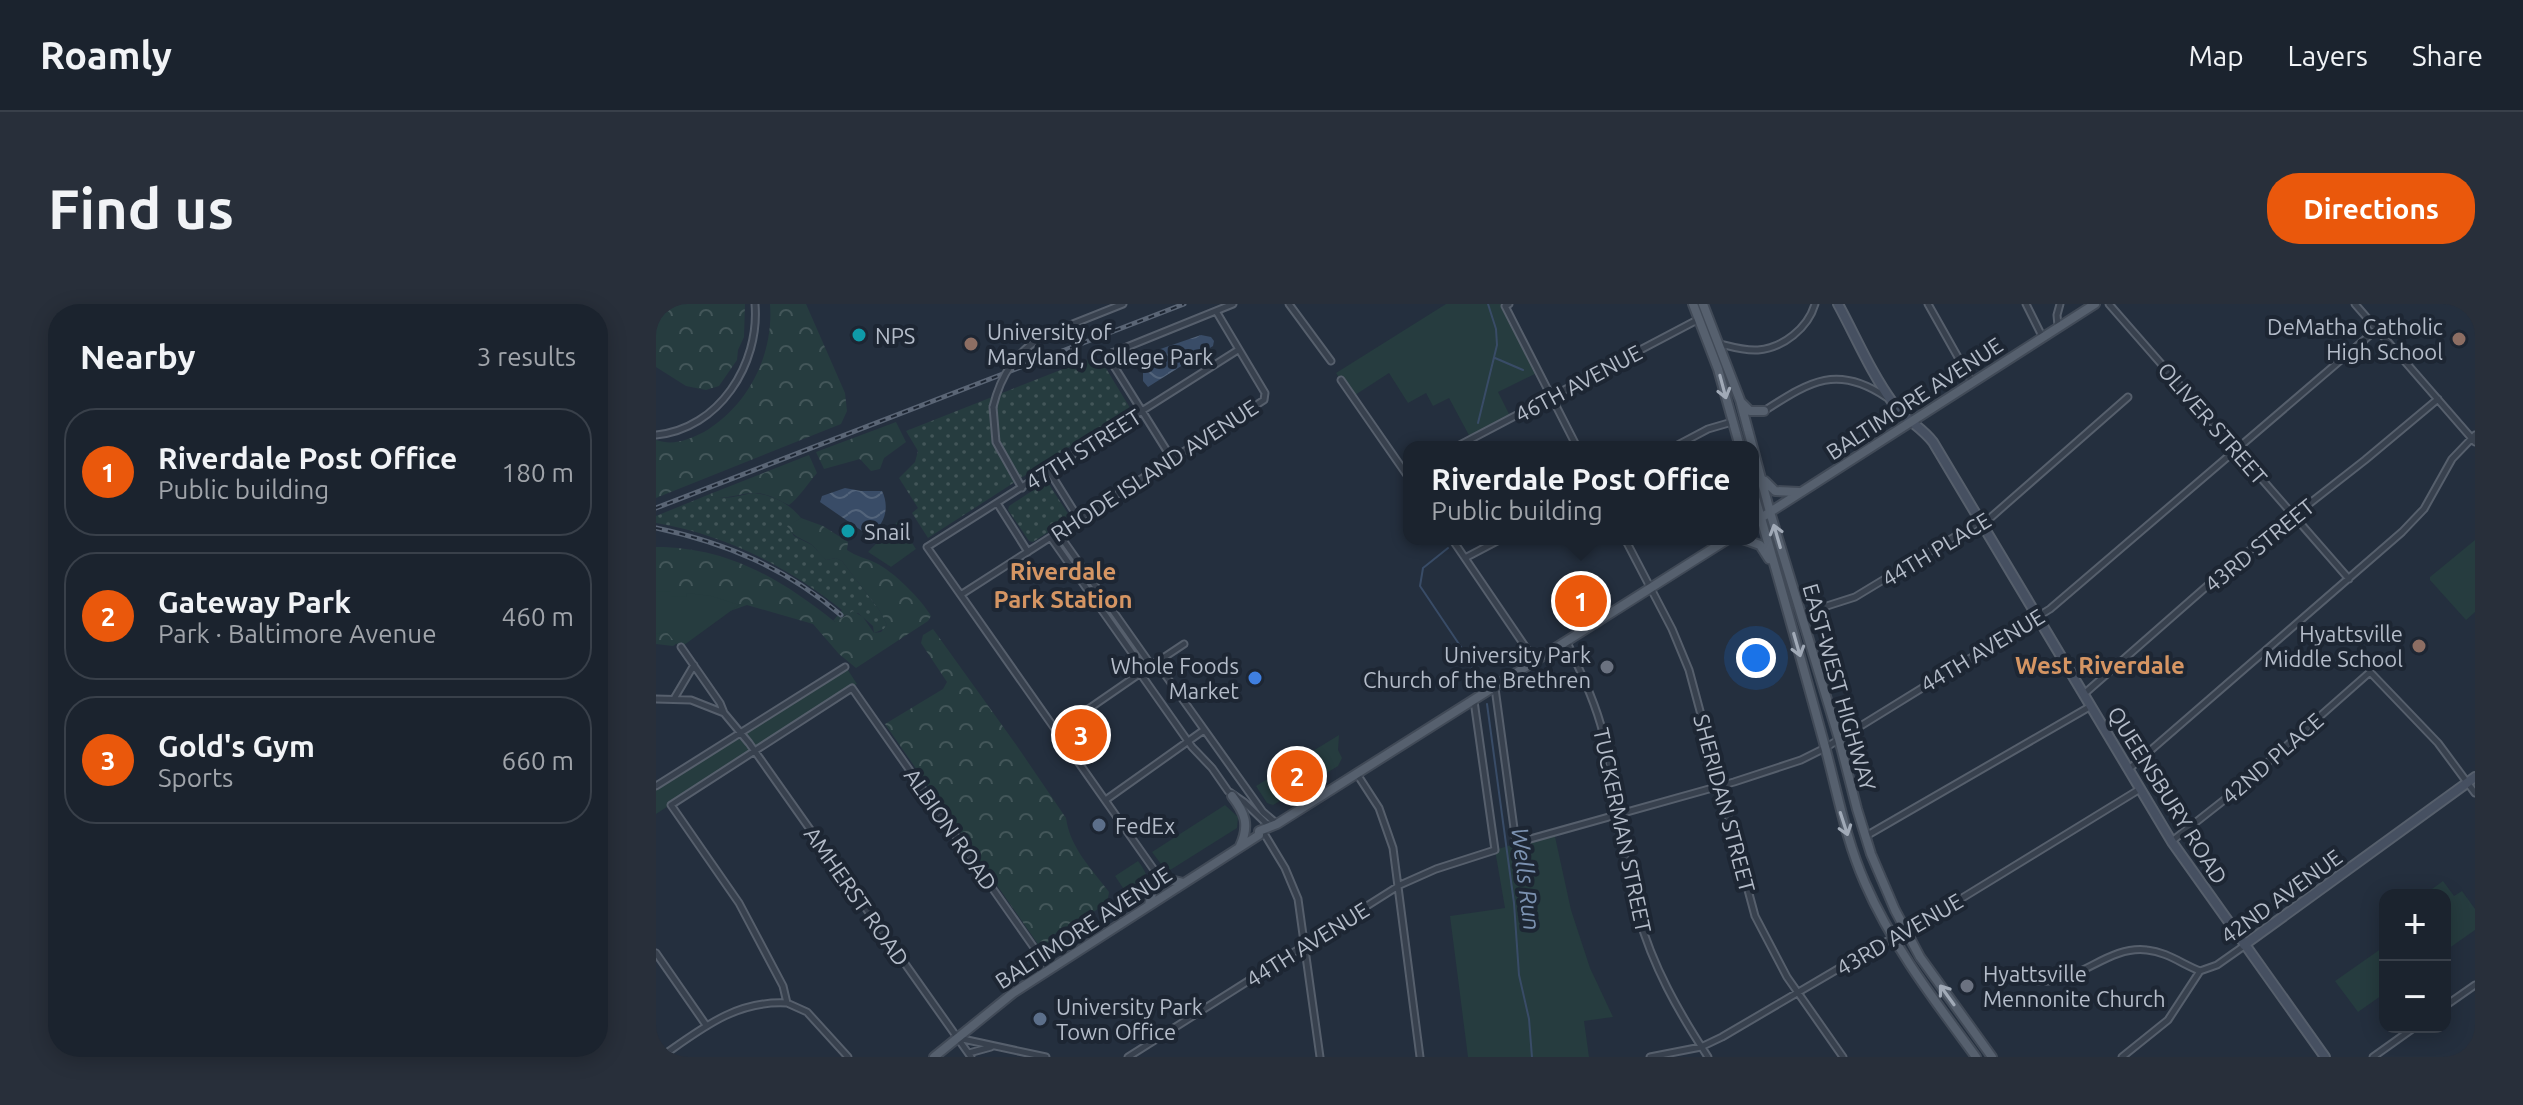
<!DOCTYPE html>
<html lang="en">
<head>
<meta charset="utf-8">
<style>
  :root { --surface:#1b232e; --page:#282f3a; --text:#f1f3f6; --muted:#a0a4aa; --line:#39404a; --accent:#ea580c }
  body { margin:0; font-family:Ubuntu,sans-serif; background:var(--page); color:var(--text) }
  .controls { position:absolute; right:24px; bottom:24px; display:grid; overflow:hidden; border-radius:16px; box-shadow:0 4px 20px #0003 }
  .controls button { width:72px; height:72px; display:grid; place-items:center; padding:0; border:0; border-bottom:2px solid var(--line); background:var(--surface); color:var(--text); font:40px sans-serif }
  .you { position:absolute; left:1100px; top:354px; width:28px; height:28px; margin:-20px; border:6px solid #fff; border-radius:50%; background:#1a73e8; box-shadow:0 0 0 12px #1a73e833 }
  .badge { display:grid; place-items:center; width:52px; height:52px; border-radius:50%; background:var(--accent); color:#fff; font-size:26px; font-weight:700 }
  .pin { position:absolute; translate:-50% -50%; border:4px solid #fff; box-shadow:0 2px 8px #0006 }
  .popup { position:absolute; left:747px; top:137px; width:356px; height:104px; box-sizing:border-box; display:grid; place-content:center; border-radius:16px; background:var(--surface); filter:drop-shadow(0 2px 6px #0005); font-size:26px; white-space:nowrap; color:var(--muted) }
  .popup b { font-size:30px; color:var(--text) }
  .popup::after { content:''; position:absolute; left:50%; top:100%; margin-left:-16px; border:16px solid transparent; border-top-color:var(--surface) }
  .list { margin:0; padding:0; list-style:none }
  h2 { display:flex; justify-content:space-between; align-items:center; height:104px; margin:0; padding:0 32px; font-size:34px }
  h2 small { font-size:26px; font-weight:400; color:var(--muted) }
  .list li { display:grid; grid-template-columns:52px 1fr auto; gap:24px; align-items:center; box-sizing:border-box; height:128px; margin:0 16px 16px; padding:0 16px; border:2px solid var(--line); border-radius:32px }
  .list b { display:block; font-size:30px; white-space:nowrap }
  .list p { margin:0; font-size:26px; white-space:nowrap; color:var(--muted) }
  .list em { font-size:26px; font-style:normal; color:var(--muted) }
  .map { position:relative; flex:none; width:1819px; height:753px; overflow:hidden; border-radius:32px }
  header { display:flex; align-items:center; gap:48px; box-sizing:border-box; height:112px; padding:0 40px; background:var(--surface); border-bottom:2px solid var(--line) }
  header strong { font-size:38px }
  nav { display:flex; gap:44px; margin-inline-start:auto; font-size:28px }
  .intro { display:flex; align-items:center; justify-content:space-between; box-sizing:border-box; height:192px; padding:0 48px }
  h1 { margin:0; font-size:56px }
  .button { padding:20px 36px; border-radius:32px; background:var(--accent); color:#fff; font-size:28px; font-weight:700 }
  main { display:flex; gap:48px; padding:0 48px }
  aside { flex:1; background:var(--surface); border-radius:32px; box-shadow:0 4px 20px #0003 }
  .map>svg:first-child { display:block }
</style>
</head>
<body>
<header>
<strong>Roamly</strong>
<nav><a>Map</a><a>Layers</a><a>Share</a></nav>
</header>
<div class="intro"><h1>Find us</h1><a class="button">Directions</a></div>
<main>
<aside>
<h2>Nearby<small>3 results</small></h2>
<ul class="list">
<li><span class="badge">1</span><div><b>Riverdale Post Office</b><p>Public building</p></div><em>180 m</em></li>
<li><span class="badge">2</span><div><b>Gateway Park</b><p>Park · Baltimore Avenue</p></div><em>460 m</em></li>
<li><span class="badge">3</span><div><b>Gold's Gym</b><p>Sports</p></div><em>660 m</em></li>
</ul>
</aside>
<div class="map">
<svg width="1819" height="753" viewBox="0 0 1819 753">
  <defs>
    <pattern id="grass-dots" width="8" height="8" patternUnits="userSpaceOnUse" patternTransform="scale(2)"><rect width="8" height="8" fill="#263c3f"/><path d="M2 2h.1M6 6h.1" fill="none" stroke="#435659" stroke-width="1.8" stroke-linecap="round"/></pattern>
    <pattern id="forest-crowns" width="20" height="18" patternUnits="userSpaceOnUse" patternTransform="scale(2)"><rect width="20" height="18" fill="#263c3f"/><path d="M2 6a3 3 0 1 1 6 0M12 15a3 3 0 1 1 6 0" fill="none" stroke="#435659"/></pattern>
    <pattern id="water-waves" width="16" height="10" patternUnits="userSpaceOnUse" patternTransform="scale(2)"><rect width="16" height="10" fill="#394c67"/><path d="M0 5q4-4 8 0t8 0" fill="none" stroke="#53647b"/></pattern>
  </defs>
  <rect width="100%" height="100%" fill="#242f3e"/>
  <path fill="url(#grass-dots)" d="M435,54L441,61H448L474,104L272,234L256,209L262,204L243,174L259,158L262,147L250,127Z
    M388,179H392L413,211L412,215L377,238L373,237L352,206L353,202Z
    M98,189C116,191 133,199 145,214L132,222L138,232L156,241L170,256L180,254L186,257L224,307L231,321L228,325L218,329L217,322L202,309L189,311L180,318L177,317L186,306C130,262 70,231 0,219V212L54,190C66,198 84,191 98,189Z"/>
  <path fill="url(#forest-crowns)" d="M0,0H89L88,33L82,46L81,56L63,82L50,86L30,82L0,63Z
    M114,0H150L189,89L191,107L185,120L0,194V136C17,142 32,136 48,128C92,102 118,51 114,0Z
    M240,118L250,138L228,154L224,165L215,167L204,155L168,165L160,148Z
    M153,151L161,169C153,178 142,195 133,201C122,196 113,190 101,189C86,188 71,196 55,193L54,190Z
    M145,214L167,222L192,238L191,246C201,253 210,254 220,259C237,267 266,296 275,312L272,317L200,364L183,350L157,320L91,301L60,312L17,342L0,340V243C72,243 125,275 179,318L197,307L207,313L218,329L225,328L231,321L224,307L186,257L180,254L170,256C165,252 160,244 155,240C145,234 137,233 131,222Z
    M277,325L361,442L410,514C414,544 436,565 453,588L451,600L400,629L386,646L229,420L287,385L291,378L265,339L267,331Z"/>
  <path fill="#263c3f" d="M790,0H847L883,68L842,88L855,114L815,135L793,94L777,102L770,89L752,99L733,69L696,93L680,69Z
    M242,217L260,245L235,263L212,248Z
    M1819,236V308L1810,316L1774,276V273Z
    M15,287V292L30,293L31,289L55,292L83,301L24,344L10,327L0,330V288Z
    M190,363L201,380L0,510V482Z
    M683,431L682,446L686,454L682,462L617,501L611,499L600,482Z
    M569,501L582,513L581,524L511,568L496,548Z
    M898,528L915,606L934,664L957,713L928,717L933,753H812L794,612L849,604L839,546Z
    M482,557C497,577 492,580 473,593L459,572Z
    M1787,577L1798,592L1806,587L1819,605V626L1789,647V591H1768Z
    M1729,642V689L1702,708L1679,677Z"/>
  <path fill="url(#water-waves)" d="M545,31L555,33L558,37L557,42L492,83L487,77V64L480,57L481,53Z
    M189,184L205,187H226C234,203 229,222 213,231L209,229L164,198L166,192Z"/>
  <g fill="none" stroke-linecap="round" stroke-linejoin="round">
    <path stroke="#394c67" stroke-width="2" d="M839,54L867,66
      M822,119L841,41L840,25L832,0
      M792,244L767,264L764,282L811,352L825,381
      M831,400L858,599L863,671L873,715L876,753"/>
    <g stroke="#565f6c" stroke-width="9">
      <path id="street" d="M633,0L675,57
        M853,0L849,2L921,143
        M1272,0L1316,78
        M1370,0L1386,32
        M1453,0L1693,275
        M1699,0L1819,138
        M1402,22L1401,11L1404,0
        M389,31L467,0
        M1064,40C1076,43 1089,47 1102,46C1127,44 1152,24 1159,0
        M685,76L753,174
        M337,103L340,138L366,184
        M1108,107C1152,79 1180,59 1230,93
        M0,131C63,125 104,60 99,0
        M800,143L1043,15
        M1018,143L1052,125L1076,118
        M516,155L451,51L577,0
        M393,167L423,215
        M341,199L372,248
        M402,229L495,361
        M395,234L488,366
        M796,235L879,357
        M969,235L1016,325L1033,366L1099,612L1131,673L1187,753
        M809,254L845,235
        M306,290L608,96L609,89L560,7
        M1146,310L1199,293L1318,221L1333,215L1472,93
        M911,338C924,367 939,397 947,429C962,489 964,551 982,610C997,663 1022,707 1052,753
        M25,343L64,399L68,409
        M500,358L607,508L620,519
        M498,360L528,340
        M484,369L536,443L556,464L572,487L588,498L614,523
        M839,384L860,539L1078,478L1145,456L1169,444L1394,305L1721,25
        M1428,390L1575,261L1709,156L1782,95
        M19,393L38,361
        M0,395L35,396L68,409L93,439L315,753
        M402,426L486,368
        M1473,465L1746,228L1768,205L1796,155L1819,131
        M701,470L723,504L737,544L764,753
        M0,482L189,363
        M451,495L548,426
        M609,531L629,564L642,595L664,753
        M1210,532L1435,402
        M1516,537L1577,489L1714,368L1782,439L1819,489
        M501,570L271,243L582,46
        M0,649L50,721
        M1382,677C1422,681 1451,641 1491,646C1511,648 1526,660 1544,667
        M1789,702L1819,681
        M302,734L390,753
        M313,749L335,743
        M5,753C45,725 80,696 131,699
        M192,753L151,708L131,699L127,682L83,599L15,501L196,384L393,665
        M472,753L744,581L780,565L839,546L818,397
        M994,753L1045,743L1066,733L1187,662L1285,607L1484,485
        M1466,753L1512,716L1544,667L1561,661L1588,642
        M1717,753L1759,723"/>
    </g>
    <g stroke="#565f6c" stroke-width="12">
      <path id="secondary" d="M1182,0C1200,33 1215,69 1237,99C1248,115 1266,123 1277,138L1516,538L1669,753
        M1588,641L1819,473"/>
    </g>
    <g stroke="#414a57" stroke-width="12">
      <path id="primary" d="M1037,0L1062,65L1084,143
        M1047,0L1084,96L1114,208L1183,435L1201,505L1215,550L1239,606L1264,653L1336,753
        M1085,98L1094,107H1108
        M1109,177L1119,187L1143,188
        M1097,187C1122,271 1145,355 1168,439C1181,486 1189,534 1209,579C1237,643 1279,697 1320,753
        M1097,219L1439,0
        M1087,235L1104,241L1113,255
        M576,492C589,509 594,521 584,542
        M493,601L501,570L506,574L527,579
        M278,753L357,689L603,531V527L621,520L1072,235"/>
    </g>
    <use href="#street" stroke="#38414e" stroke-width="5"/>
    <use href="#secondary" stroke="#465061" stroke-width="8"/>
    <use href="#primary" stroke="#56606e" stroke-width="8"/>
    <g stroke="#5a6575" stroke-width="5">
      <path id="rail" d="M0,204L528,0
        M0,224C70,239 130,264 185,311"/>
    </g>
    <use href="#rail" stroke="#1d2633" stroke-width="2" stroke-dasharray="6" stroke-linecap="butt"/>
    <g stroke="#565f6c" stroke-width="9" stroke-linecap="butt">
      <path id="street-bridge" d="M337,103C345,70 360,48 389,31"/>
    </g>
    <use href="#street-bridge" stroke="#38414e" stroke-width="5"/>
  </g>
  <defs><path id="oneway-shaft" d="M-6 0H5M1.5-3L5.5 0L1.5 3" fill="none" stroke-width="1.6" stroke-linecap="round" stroke-linejoin="round" transform="scale(2)"/></defs>
  <g stroke="#a1aab7">
    <use href="#oneway-shaft" transform="translate(1067 83) rotate(75)"/>
    <use href="#oneway-shaft" transform="translate(1121 232) rotate(-106)"/>
    <use href="#oneway-shaft" transform="translate(1141 341) rotate(74)"/>
    <use href="#oneway-shaft" transform="translate(1188 520) rotate(72)"/>
    <use href="#oneway-shaft" transform="translate(1291 691) rotate(-126)"/>
  </g>
  <g fill="#0f9aa8" stroke="#1d2633" stroke-width="3">
    <circle cx="203" cy="31" r="8"/>
    <circle cx="192" cy="227" r="8"/>
  </g>
  <g fill="#8d6e63" stroke="#1d2633" stroke-width="3">
    <circle cx="1803" cy="35" r="8"/>
    <circle cx="315" cy="40" r="8"/>
    <circle cx="1763" cy="342" r="8"/>
  </g>
  <g fill="#6b7280" stroke="#1d2633" stroke-width="3">
    <circle cx="951" cy="363" r="8"/>
    <circle cx="1311" cy="682" r="8"/>
  </g>
  <circle fill="#3f7fe0" stroke="#1d2633" stroke-width="3" cx="599" cy="374" r="8"/>
  <g fill="#5c6f8a" stroke="#1d2633" stroke-width="3">
    <circle cx="443" cy="521" r="8"/>
    <circle cx="384" cy="715" r="8"/>
  </g>
  <g text-anchor="middle" dominant-baseline="central" stroke-width="8" stroke-linejoin="round" paint-order="stroke">
    <g font-size="22" fill="#b4bcc9" stroke="#1d2633" text-anchor="start">
      <text x="1787" y="22" text-anchor="end">DeMatha Catholic<tspan x="1787" dy="25">High School</tspan></text>
      <text x="331" y="27">University of<tspan x="331" dy="25">Maryland, College Park</tspan></text>
      <text x="219" y="31">NPS</text>
      <text x="208" y="227">Snail</text>
      <text x="1747" y="329" text-anchor="end">Hyattsville<tspan x="1747" dy="25">Middle School</tspan></text>
      <text x="935" y="350" text-anchor="end">University Park<tspan x="935" dy="25">Church of the Brethren</tspan></text>
      <text x="583" y="361" text-anchor="end">Whole Foods<tspan x="583" dy="25">Market</tspan></text>
      <text x="459" y="521">FedEx</text>
      <text x="1327" y="669">Hyattsville<tspan x="1327" dy="25">Mennonite Church</tspan></text>
      <text x="400" y="702">University Park<tspan x="400" dy="25">Town Office</tspan></text>
    </g>
    <g font-size="22" fill="#b4bcc9" stroke="#1d2633">
      <text transform="translate(922 79) rotate(-28)">46TH AVENUE</text>
      <text transform="translate(1258 94) rotate(-33)">BALTIMORE AVENUE</text>
      <text transform="translate(1557 119) rotate(49)">OLIVER STREET</text>
      <text transform="translate(427 145) rotate(-32)">47TH STREET</text>
      <text transform="translate(498 166) rotate(-33)">RHODE ISLAND AVENUE</text>
      <text transform="translate(1603 241) rotate(-39)">43RD STREET</text>
      <text transform="translate(1280 245) rotate(-31)">44TH PLACE</text>
      <text transform="translate(1326 346) rotate(-31)">44TH AVENUE</text>
      <text transform="translate(1184 383) rotate(74)">EAST-WEST HIGHWAY</text>
      <text transform="translate(1616 454) rotate(-41)">42ND PLACE</text>
      <text transform="translate(1512 491) rotate(58)">QUEENSBURY ROAD</text>
      <text transform="translate(1069 499) rotate(75)">SHERIDAN STREET</text>
      <text transform="translate(295 525) rotate(55)">ALBION ROAD</text>
      <text transform="translate(967 526) rotate(78)">TUCKERMAN STREET</text>
      <text transform="translate(201 592) rotate(55)">AMHERST ROAD</text>
      <text transform="translate(1625 592) rotate(-36)">42ND AVENUE</text>
      <text transform="translate(427 623) rotate(-33)">BALTIMORE AVENUE</text>
      <text transform="translate(1243 630) rotate(-30)">43RD AVENUE</text>
      <text transform="translate(651 640) rotate(-32)">44TH AVENUE</text>
    </g>
    <g font-size="24" font-weight="bold" fill="#d59563" stroke="#1d2633">
      <text x="407" y="267">Riverdale<tspan x="407" dy="28">Park Station</tspan></text>
      <text x="1444" y="361">West Riverdale</text>
    </g>
    <g font-size="24" font-style="italic" fill="#7c92b1" stroke="#1d2633">
      <text transform="translate(870 575) rotate(83)">Wells Run</text>
    </g>
  </g>
</svg>
<div class="controls">
<button>+</button>
<button>−</button>
</div>
<div class="you"></div>
<div class="pin badge" style="left:925px;top:297px">1</div>
<div class="popup"><b>Riverdale Post Office</b>Public building</div>
<div class="pin badge" style="left:641px;top:472px">2</div>
<div class="pin badge" style="left:425px;top:431px">3</div>
</div>
</main>
</body>
</html>
